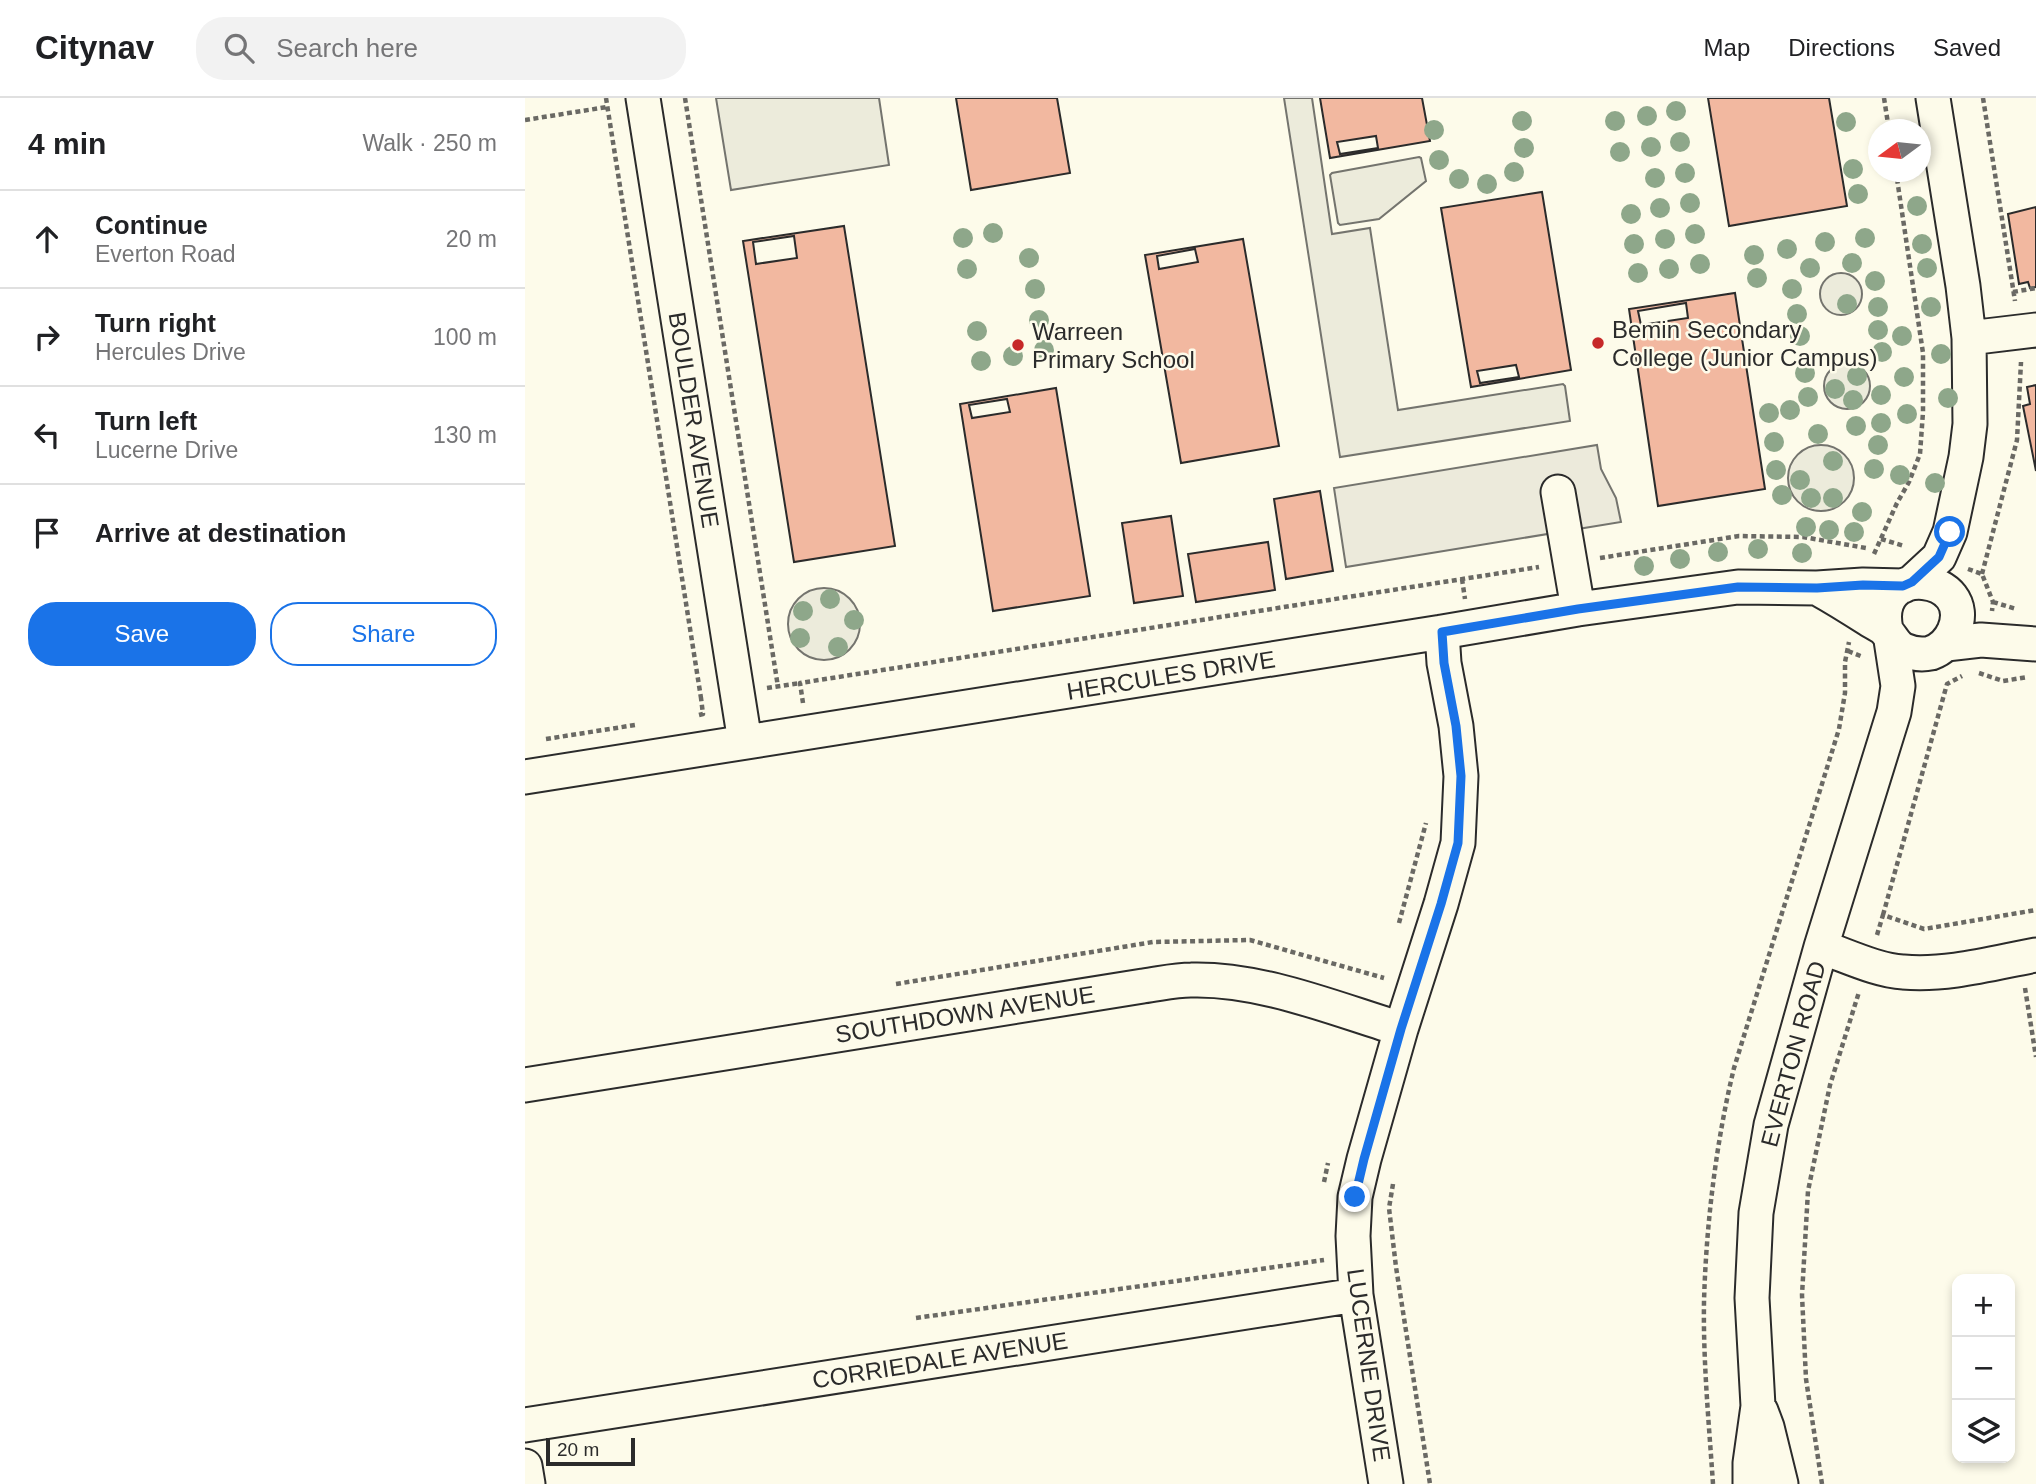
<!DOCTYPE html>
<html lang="en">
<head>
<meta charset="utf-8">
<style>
  :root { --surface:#fff; --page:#f2f2f2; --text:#202124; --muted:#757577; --line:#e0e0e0; --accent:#1a73e8 }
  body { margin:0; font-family:Arial,sans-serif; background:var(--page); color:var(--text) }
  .controls { position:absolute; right:21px; bottom:21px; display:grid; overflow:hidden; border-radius:14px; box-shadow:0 4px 10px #0003 }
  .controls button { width:63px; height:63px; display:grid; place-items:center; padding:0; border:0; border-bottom:2px solid var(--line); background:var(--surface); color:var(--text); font:35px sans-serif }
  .compass { position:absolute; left:1343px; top:21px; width:63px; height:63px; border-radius:50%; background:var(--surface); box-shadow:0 4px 10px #0003; rotate:255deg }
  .scale { position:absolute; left:21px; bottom:18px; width:89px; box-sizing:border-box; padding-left:7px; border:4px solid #2b2b2b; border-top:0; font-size:19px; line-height:24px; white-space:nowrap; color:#2b2b2b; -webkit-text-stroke:5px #fdfbea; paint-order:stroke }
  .stop { position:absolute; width:21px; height:21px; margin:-16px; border:5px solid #1a73e8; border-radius:50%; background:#fff }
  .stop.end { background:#1a73e8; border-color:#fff; box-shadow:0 2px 7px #0008 }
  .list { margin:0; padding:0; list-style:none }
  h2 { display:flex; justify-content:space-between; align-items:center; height:91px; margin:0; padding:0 28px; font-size:30px }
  h2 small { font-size:23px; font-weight:400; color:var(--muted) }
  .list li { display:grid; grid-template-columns:46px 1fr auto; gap:21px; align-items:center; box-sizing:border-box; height:98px; padding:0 28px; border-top:2px solid var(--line) }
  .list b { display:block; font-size:26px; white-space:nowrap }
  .list p { margin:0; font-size:23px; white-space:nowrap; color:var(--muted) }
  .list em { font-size:23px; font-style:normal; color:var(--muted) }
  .actions { display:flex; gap:14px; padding:21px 28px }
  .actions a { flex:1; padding:16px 0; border:2px solid var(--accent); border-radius:28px; text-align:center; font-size:24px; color:var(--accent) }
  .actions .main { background:var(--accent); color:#fff }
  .icon { flex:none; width:38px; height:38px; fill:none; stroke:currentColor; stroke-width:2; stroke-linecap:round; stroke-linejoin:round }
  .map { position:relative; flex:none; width:1511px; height:1386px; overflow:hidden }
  header { display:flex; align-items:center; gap:42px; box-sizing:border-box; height:98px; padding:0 35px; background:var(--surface); border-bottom:2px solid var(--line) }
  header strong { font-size:33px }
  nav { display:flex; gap:38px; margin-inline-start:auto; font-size:24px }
  .search { width:490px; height:63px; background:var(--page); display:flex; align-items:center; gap:18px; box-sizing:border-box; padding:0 24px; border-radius:28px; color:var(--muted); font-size:26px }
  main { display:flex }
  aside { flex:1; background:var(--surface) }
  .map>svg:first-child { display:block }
</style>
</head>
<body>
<header>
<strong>Citynav</strong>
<div class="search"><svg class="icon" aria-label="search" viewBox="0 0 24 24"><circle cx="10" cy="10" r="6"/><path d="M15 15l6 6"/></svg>Search here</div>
<nav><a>Map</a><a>Directions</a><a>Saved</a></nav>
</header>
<main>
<aside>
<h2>4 min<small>Walk · 250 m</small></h2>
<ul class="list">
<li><svg class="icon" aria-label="ahead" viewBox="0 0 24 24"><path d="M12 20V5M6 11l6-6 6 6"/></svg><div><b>Continue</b><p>Everton Road</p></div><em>20 m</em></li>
<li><svg class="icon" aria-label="right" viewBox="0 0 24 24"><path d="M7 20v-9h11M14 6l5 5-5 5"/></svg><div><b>Turn right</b><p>Hercules Drive</p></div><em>100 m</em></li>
<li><svg class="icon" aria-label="left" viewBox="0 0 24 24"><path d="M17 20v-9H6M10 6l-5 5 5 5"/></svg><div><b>Turn left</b><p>Lucerne Drive</p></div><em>130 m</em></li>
<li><svg class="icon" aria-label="arrive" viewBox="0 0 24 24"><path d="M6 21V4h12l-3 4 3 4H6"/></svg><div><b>Arrive at destination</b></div></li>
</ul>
<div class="actions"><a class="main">Save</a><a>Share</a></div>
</aside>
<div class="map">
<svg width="1511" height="1386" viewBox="0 0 1511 1386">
  <rect width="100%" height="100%" fill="#fdfbea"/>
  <path fill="#ecebdb" stroke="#74746e" stroke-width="2" d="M191,0H354L364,67L206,92Z
    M759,0H787L807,136L845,130L873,312L1038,286L1040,288L1045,323L815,359Z
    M894,59L896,60L901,83L854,121L815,127L813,125L805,77L807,75Z
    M1295 196a21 21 0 1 1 42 0a21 21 0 1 1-42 0Z
    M1299 288a23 23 0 1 1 46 0a23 23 0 1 1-46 0Z
    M1263 380a33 33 0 1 1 66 0a33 33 0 1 1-66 0Z
    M263 526a36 36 0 1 1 72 0a36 36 0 1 1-72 0Z"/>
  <path fill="#eceadb" stroke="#74746e" stroke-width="2" d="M1072,347L1076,371L1091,400L1096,424L821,469L809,390Z"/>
  <path fill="#f2b8a0" stroke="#2b2b2b" stroke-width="2" fill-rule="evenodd" d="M431,0H532L545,75L446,92Z
    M795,0H897L905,43L805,60ZM851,38L853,50L815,56L812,44Z
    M1183,0H1304L1322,108L1204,128Z
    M1017,94L1046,272L946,289L916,110ZM991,267L994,279L955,285L952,273Z
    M1511,109V189L1505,190L1503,184L1494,186L1483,116Z
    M319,128L370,448L269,464L218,143ZM269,138L272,160L231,166L228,144Z
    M718,141L754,348L656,365L620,157ZM670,151L673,164L634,171L632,158Z
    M1210,195L1240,391L1133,408L1104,211ZM1161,205L1163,220L1116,227L1113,213Z
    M1511,287V373L1498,308L1505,306L1502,289Z
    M531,290L565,498L468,513L435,306ZM482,301L485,314L447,320L444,307Z
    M795,393L808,473L761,481L749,401Z
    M646,418L658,498L609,505L597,425Z
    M743,444L750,492L671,504L663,456Z"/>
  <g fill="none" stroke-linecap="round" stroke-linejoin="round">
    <g stroke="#2b2b2b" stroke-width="37">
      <path id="minor" d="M118,0L220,644
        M1444,240L1511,232
        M1033,394L1053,511
        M1387,484L1414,459L1425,434L1441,359L1445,326L1444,240L1438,188L1408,0
        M1292,490C1310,500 1326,510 1343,521C1349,525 1357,528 1361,533C1368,540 1370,548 1379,552C1388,556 1397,557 1406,555C1417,551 1424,544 1429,533C1453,476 1346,461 1361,532
        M1421,546L1456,542L1511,546
        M0,679L917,534L1053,511L1213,489L1292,490L1338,487L1378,488
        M1296,849C1320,857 1353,873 1378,874C1422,878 1468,865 1511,857
        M0,987L618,888C634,886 650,882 666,882C736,880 810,911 876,931
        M1236,1313L1242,1329L1256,1386
        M0,1327L831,1197
        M0,1368L3,1386
        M861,1386L831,1197L828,1138L830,1099L839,1061L876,931L916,806L933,745L936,678L931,628L919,565L917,534
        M1225,1386V1365L1233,1308L1227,1200L1231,1115L1246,1027L1296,849L1369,614L1373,588L1366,542"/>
    </g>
    <path stroke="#6a6964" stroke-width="4.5" stroke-dasharray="5 3.5" stroke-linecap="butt" d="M81,0L176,600
      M160,0L253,589
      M1359,0L1364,32
      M1458,0L1490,203
      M0,22L82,9
      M1488,194L1511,190
      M1356,441L1379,448
      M1349,456L1372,405L1384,384L1395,356L1398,314V255L1371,74
      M1075,460L1214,438L1278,439L1341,450
      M1443,471L1457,476L1468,504L1467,513
      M1457,476L1492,342L1496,264
      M937,481L940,501
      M1468,504L1491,511
      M1323,553L1338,559
      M1454,575L1478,583L1503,579
      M242,590L275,585
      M278,605L275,585L1014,469
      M174,617L178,616L176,600H178
      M21,641L110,627
      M1358,817L1422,586L1437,578
      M874,825L901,725
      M1352,837L1358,817L1399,831L1511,812
      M371,886L628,844L725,842L859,880
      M1500,890L1511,959
      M799,1084L803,1065
      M868,1086L864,1110L871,1169L905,1386
      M391,1220L799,1162
      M1188,1386C1184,1326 1178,1264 1179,1204C1181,1128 1191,1044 1209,970L1314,631L1320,595V564L1324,544
      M1297,1386L1281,1281L1277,1197L1283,1093L1305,987L1334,894"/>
    <use href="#minor" stroke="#fdfbea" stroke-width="33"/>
  </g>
  <g fill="#8ea78a">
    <circle cx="1151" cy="13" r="10"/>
    <circle cx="1122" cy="18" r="10"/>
    <circle cx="997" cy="23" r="10"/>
    <circle cx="1090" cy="23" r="10"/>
    <circle cx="1321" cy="24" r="10"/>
    <circle cx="909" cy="32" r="10"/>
    <circle cx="1155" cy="44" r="10"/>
    <circle cx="1126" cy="49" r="10"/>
    <circle cx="999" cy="50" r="10"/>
    <circle cx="1095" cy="54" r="10"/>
    <circle cx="914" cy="62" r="10"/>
    <circle cx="1328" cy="71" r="10"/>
    <circle cx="989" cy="74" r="10"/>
    <circle cx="1160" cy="75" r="10"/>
    <circle cx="1130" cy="80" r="10"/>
    <circle cx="934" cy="81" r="10"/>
    <circle cx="962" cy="86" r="10"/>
    <circle cx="1333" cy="96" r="10"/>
    <circle cx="1165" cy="105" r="10"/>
    <circle cx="1392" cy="108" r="10"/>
    <circle cx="1135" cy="110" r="10"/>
    <circle cx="1106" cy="116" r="10"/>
    <circle cx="468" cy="135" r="10"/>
    <circle cx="1170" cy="136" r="10"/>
    <circle cx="438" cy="140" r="10"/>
    <circle cx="1340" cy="140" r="10"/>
    <circle cx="1140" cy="141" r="10"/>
    <circle cx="1300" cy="144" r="10"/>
    <circle cx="1109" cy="146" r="10"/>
    <circle cx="1397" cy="146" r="10"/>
    <circle cx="1262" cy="151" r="10"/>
    <circle cx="1229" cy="157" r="10"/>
    <circle cx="504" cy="160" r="10"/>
    <circle cx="1327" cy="165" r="10"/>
    <circle cx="1175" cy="166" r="10"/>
    <circle cx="1285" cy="170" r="10"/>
    <circle cx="1402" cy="170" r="10"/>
    <circle cx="442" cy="171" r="10"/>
    <circle cx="1144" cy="171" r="10"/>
    <circle cx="1113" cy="175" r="10"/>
    <circle cx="1232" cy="180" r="10"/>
    <circle cx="1350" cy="183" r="10"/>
    <circle cx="510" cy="191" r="10"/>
    <circle cx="1267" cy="191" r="10"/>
    <circle cx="1322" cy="206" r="10"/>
    <circle cx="1353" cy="209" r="10"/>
    <circle cx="1406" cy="209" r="10"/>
    <circle cx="1272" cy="216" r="10"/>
    <circle cx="514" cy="222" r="10"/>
    <circle cx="1353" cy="232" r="10"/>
    <circle cx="452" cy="233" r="10"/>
    <circle cx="1275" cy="238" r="10"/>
    <circle cx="1377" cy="238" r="10"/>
    <circle cx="519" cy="252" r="10"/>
    <circle cx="1357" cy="254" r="10"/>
    <circle cx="1416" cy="256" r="10"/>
    <circle cx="488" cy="258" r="10"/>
    <circle cx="456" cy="263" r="10"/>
    <circle cx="1280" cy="275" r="10"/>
    <circle cx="1332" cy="278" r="10"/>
    <circle cx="1379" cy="279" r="10"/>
    <circle cx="1310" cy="291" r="10"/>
    <circle cx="1356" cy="297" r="10"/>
    <circle cx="1283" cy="299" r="10"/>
    <circle cx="1423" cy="300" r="10"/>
    <circle cx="1328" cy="302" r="10"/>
    <circle cx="1265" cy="312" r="10"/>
    <circle cx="1244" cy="315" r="10"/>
    <circle cx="1382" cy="316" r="10"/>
    <circle cx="1356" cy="325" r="10"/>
    <circle cx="1331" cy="328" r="10"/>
    <circle cx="1293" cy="336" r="10"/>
    <circle cx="1249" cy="344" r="10"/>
    <circle cx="1353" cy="347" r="10"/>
    <circle cx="1308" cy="363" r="10"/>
    <circle cx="1349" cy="371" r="10"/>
    <circle cx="1251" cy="372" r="10"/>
    <circle cx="1375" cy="377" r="10"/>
    <circle cx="1275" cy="382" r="10"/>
    <circle cx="1410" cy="385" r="10"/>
    <circle cx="1257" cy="397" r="10"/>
    <circle cx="1286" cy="400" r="10"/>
    <circle cx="1308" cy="400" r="10"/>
    <circle cx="1337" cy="414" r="10"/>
    <circle cx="1281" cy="429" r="10"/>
    <circle cx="1304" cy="432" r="10"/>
    <circle cx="1329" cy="434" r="10"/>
    <circle cx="1233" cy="451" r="10"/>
    <circle cx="1193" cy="454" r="10"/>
    <circle cx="1277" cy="455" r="10"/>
    <circle cx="1155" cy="461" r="10"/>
    <circle cx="1119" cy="468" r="10"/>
    <circle cx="305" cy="501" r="10"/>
    <circle cx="278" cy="513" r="10"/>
    <circle cx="329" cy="522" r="10"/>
    <circle cx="275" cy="540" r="10"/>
    <circle cx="313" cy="549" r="10"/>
  </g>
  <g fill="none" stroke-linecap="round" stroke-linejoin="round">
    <path stroke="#1a73e8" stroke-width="9" d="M830,1099L839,1061L876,931L916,806L933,745L936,678L931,628L919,565L917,534L1053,511L1213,489L1292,490L1338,487L1378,488L1387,484L1414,459L1425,434"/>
  </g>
  <g fill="#c62828" stroke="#fdfbea" stroke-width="2.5">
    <circle cx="1073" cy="245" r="7"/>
    <circle cx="493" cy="247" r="7"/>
  </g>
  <g text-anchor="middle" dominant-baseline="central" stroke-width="5" stroke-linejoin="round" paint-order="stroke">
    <g font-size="24" fill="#2b2b2b" stroke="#fdfbea" text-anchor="start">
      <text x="1087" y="231">Bemin Secondary<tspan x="1087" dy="28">College (Junior Campus)</tspan></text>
      <text x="507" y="233">Warreen<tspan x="507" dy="28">Primary School</tspan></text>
    </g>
    <g font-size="24" fill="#2b2b2b" stroke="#fdfbea">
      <text transform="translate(169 322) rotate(81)">BOULDER AVENUE</text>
      <text transform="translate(646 577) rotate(-9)">HERCULES DRIVE</text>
      <text transform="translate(440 916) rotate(-9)">SOUTHDOWN AVENUE</text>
      <text transform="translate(1268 956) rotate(-75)">EVERTON ROAD</text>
      <text transform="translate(415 1262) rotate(-9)">CORRIEDALE AVENUE</text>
      <text transform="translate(844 1267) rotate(82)">LUCERNE DRIVE</text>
    </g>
  </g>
</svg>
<div class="controls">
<button>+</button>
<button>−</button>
<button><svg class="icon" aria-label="layers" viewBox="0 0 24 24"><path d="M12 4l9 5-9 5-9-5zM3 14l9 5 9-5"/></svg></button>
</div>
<svg class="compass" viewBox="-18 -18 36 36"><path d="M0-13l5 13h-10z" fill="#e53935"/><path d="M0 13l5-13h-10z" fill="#757577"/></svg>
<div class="scale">20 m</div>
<div class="stop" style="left:1425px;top:434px"></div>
<div class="stop end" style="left:830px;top:1099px"></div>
</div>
</main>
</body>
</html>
